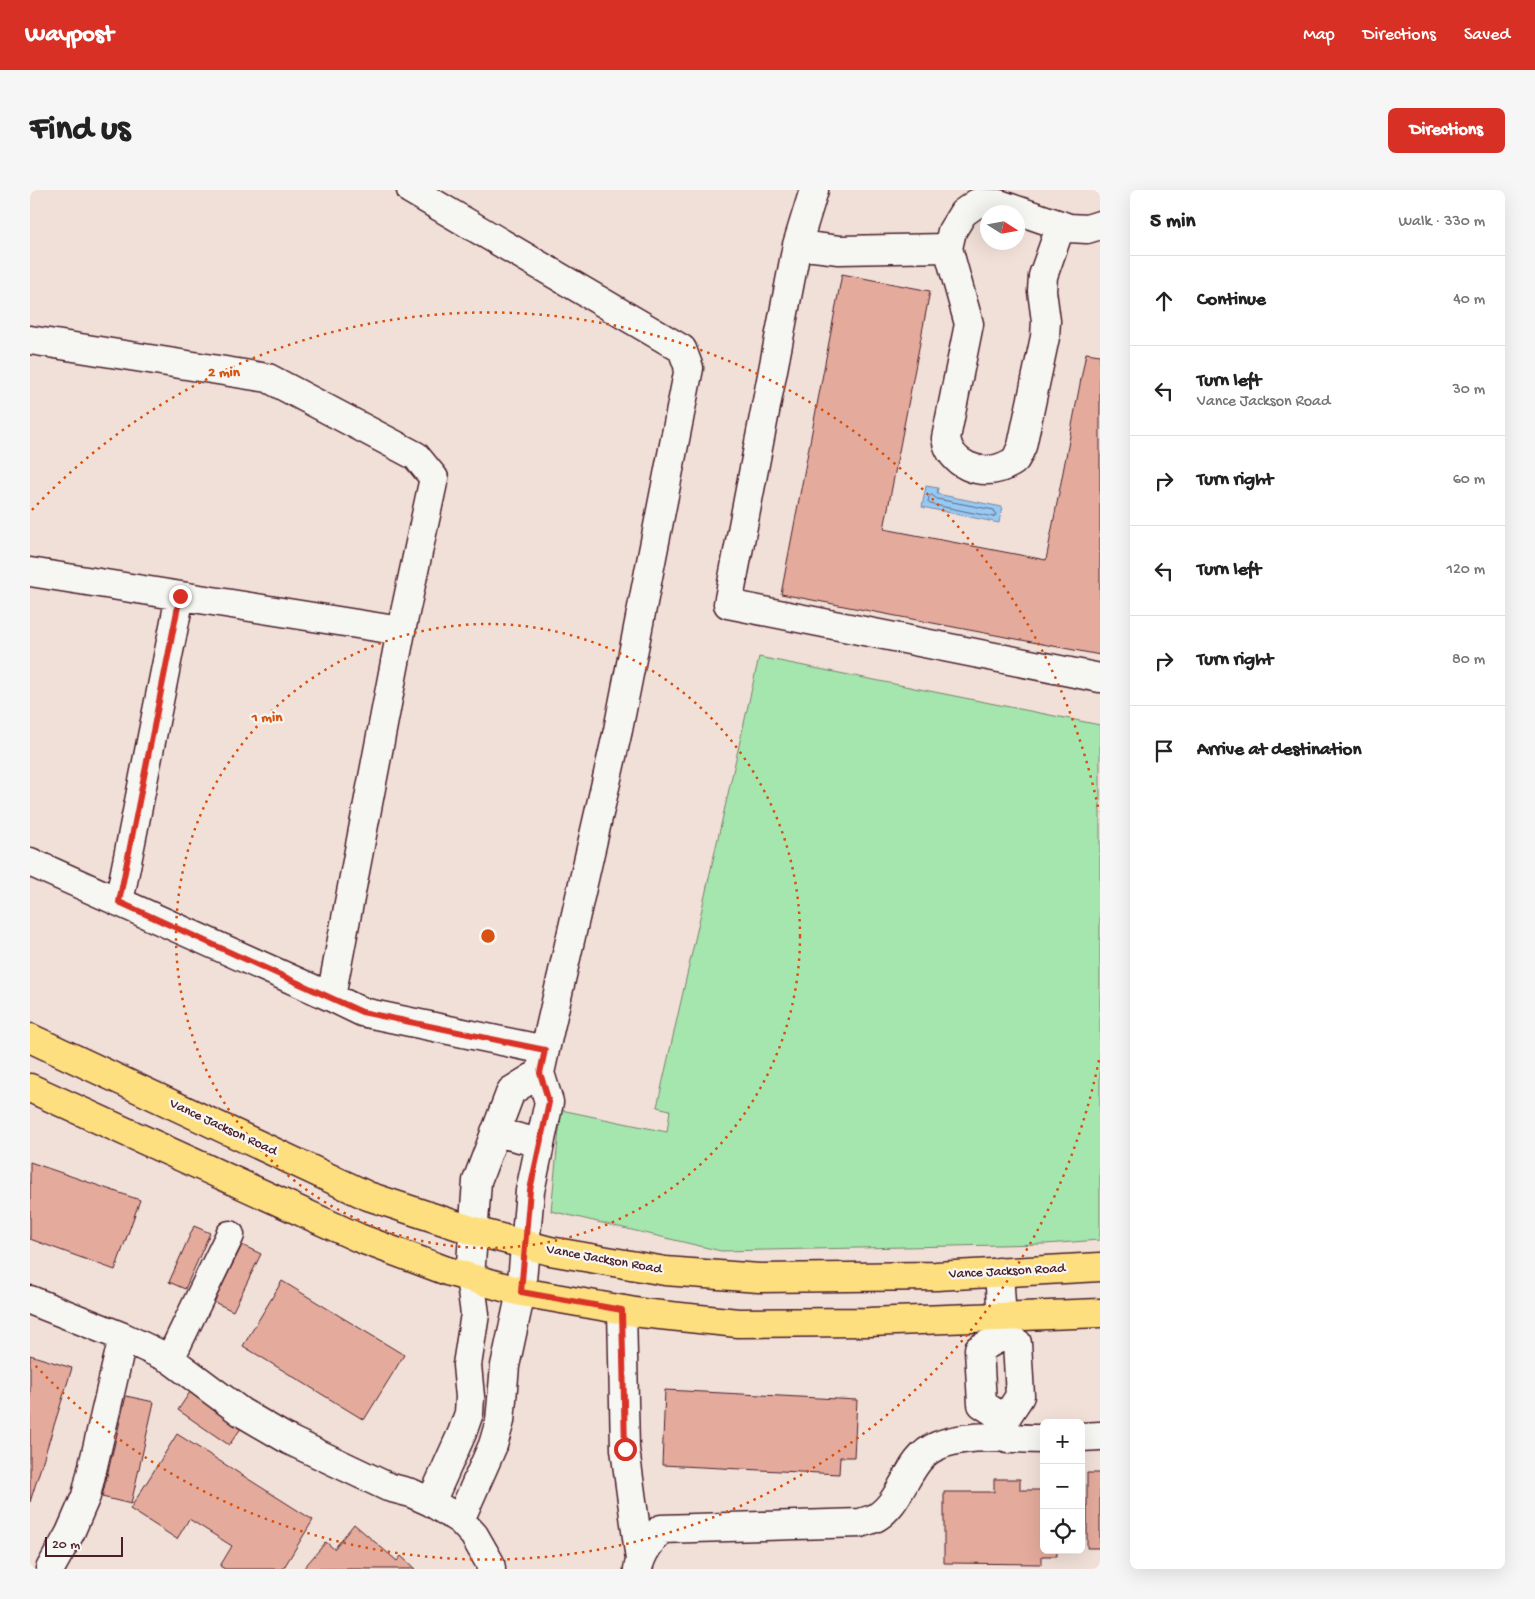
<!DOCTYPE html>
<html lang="en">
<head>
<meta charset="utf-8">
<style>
  :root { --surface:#fff; --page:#f6f6f6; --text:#222; --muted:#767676; --line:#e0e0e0; --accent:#d93025 }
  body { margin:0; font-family:"Gochi Hand",sans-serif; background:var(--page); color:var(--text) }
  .controls { position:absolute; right:15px; bottom:15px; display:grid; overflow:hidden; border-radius:8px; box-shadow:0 5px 20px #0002 }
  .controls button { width:45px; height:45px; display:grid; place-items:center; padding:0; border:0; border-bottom:1px solid var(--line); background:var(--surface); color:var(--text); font:25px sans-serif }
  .compass { position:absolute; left:950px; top:15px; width:45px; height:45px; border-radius:50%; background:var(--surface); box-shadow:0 5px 20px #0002; rotate:101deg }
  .scale { position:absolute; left:15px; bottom:12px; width:78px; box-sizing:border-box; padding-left:5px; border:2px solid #4a1f2b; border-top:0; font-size:14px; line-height:18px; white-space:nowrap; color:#4a1f2b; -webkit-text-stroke:4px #f6f6f2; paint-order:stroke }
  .stop { position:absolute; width:15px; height:15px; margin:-11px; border:4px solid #d93025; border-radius:50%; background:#fff }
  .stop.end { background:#d93025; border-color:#fff; box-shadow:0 1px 5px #0008 }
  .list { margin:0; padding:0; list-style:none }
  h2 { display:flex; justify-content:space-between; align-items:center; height:65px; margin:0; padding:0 20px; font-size:21px }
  h2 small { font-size:16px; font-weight:400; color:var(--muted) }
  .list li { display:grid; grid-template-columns:32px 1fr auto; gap:15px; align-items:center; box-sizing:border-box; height:90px; padding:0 20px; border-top:1px solid var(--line) }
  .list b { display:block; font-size:19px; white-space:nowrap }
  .list p { margin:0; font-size:16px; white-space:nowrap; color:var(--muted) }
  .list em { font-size:16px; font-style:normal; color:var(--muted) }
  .icon { flex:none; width:28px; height:28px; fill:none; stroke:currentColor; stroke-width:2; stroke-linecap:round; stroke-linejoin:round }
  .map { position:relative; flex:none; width:1070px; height:1379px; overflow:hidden; border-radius:8px }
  header { display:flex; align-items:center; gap:30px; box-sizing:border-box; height:70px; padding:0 25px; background:var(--accent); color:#fff }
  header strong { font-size:24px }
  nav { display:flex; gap:28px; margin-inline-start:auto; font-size:18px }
  .intro { display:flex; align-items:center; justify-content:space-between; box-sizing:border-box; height:120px; padding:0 30px }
  h1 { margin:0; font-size:35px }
  .button { padding:12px 22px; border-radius:8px; background:var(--accent); color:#fff; font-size:18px; font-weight:700 }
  main { display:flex; gap:30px; padding:0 30px }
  aside { flex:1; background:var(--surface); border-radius:8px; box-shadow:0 5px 20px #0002 }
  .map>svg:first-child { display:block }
</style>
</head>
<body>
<header>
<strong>Waypost</strong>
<nav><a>Map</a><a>Directions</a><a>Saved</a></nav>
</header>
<div class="intro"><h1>Find us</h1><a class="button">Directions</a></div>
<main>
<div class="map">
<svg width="1070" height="1379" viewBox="0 0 1070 1379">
  <rect width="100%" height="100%" fill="#f1e0d8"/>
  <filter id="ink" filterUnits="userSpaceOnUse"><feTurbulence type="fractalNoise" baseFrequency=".02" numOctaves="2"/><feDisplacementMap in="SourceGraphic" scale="10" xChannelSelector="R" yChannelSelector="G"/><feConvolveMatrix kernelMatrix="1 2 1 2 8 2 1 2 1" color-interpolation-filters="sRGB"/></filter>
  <g filter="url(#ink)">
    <path fill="#a5e5ae" stroke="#78826c" d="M729,467L1070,535V1050L1015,1054L691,1061L521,1021L531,920L637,942L640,920L627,917Z"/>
    <path fill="#96caf4" stroke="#7886a4" d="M896,296L908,298L907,304L972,317L969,333L892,317Z"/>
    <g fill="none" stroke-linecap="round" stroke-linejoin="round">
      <path stroke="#68637b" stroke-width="1" d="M902,305L907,309L964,320L966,325L963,327L900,314L898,312L899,307Z"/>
    </g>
    <path fill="#e4ab9c" stroke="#4a1f2b" d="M812,84L900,101L854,339L1016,370L1056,163L1070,165V465L751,404Z
      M0,972L110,1010L85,1080L0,1049Z
      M164,1036L180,1043L155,1099L139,1092Z
      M212,1055L231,1064L203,1121L184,1112Z
      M252,1091L374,1165L334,1230L213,1156Z
      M0,1165L42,1178L0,1312Z
      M635,1200L827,1210L824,1267H810L809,1284L632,1275Z
      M160,1202L212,1237L199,1255L148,1220Z
      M96,1206L124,1212L101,1314L72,1307Z
      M147,1244L283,1330L253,1379H195L190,1376L202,1356L159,1329L147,1349L100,1319Z
      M1057,1283H1070V1358H1057Z
      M964,1289H990V1300H1014V1360H1027V1366H1012V1374L914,1373V1302H964Z
      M324,1334L367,1371L371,1366L385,1379H273L296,1352L304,1359Z"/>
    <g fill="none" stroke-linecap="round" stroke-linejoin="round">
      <g stroke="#4a1f2b" stroke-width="31">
        <path id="minor" d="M784,0L767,55L698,414L1070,488
          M1031,35L1013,86L1012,101L1016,131L1015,147L992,256C990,260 988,266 985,270C983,273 978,274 975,276C951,287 920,275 916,248L939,134L918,58L922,41L933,23L947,13L969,14L1039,38L1057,39L1070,35
          M767,55L809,60L918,58
          M0,150L238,188L386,266L404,288L371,441L301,807L332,822L515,860L588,540L659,178L652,159L381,0
          M0,382L371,441
          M0,672L301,807
          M89,712L150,406
          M465,942L510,953
          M969,1082L973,1146
          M0,1110L93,1147L140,1169L211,1222L259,1250L358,1297L381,1303L401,1312L430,1330L444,1345L460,1373L461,1379
          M592,1120L595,1259L610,1370
          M973,1146L987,1153L990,1206L975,1229L977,1249
          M973,1146L949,1159L952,1214L975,1229
          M140,1169L200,1045
          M1051,1247L1070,1246
          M401,1312L432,1243L439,1223L440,1207L437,1175L445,1124L440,1087L447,991L481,901L510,883
          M430,1330L463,1255L470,1231L475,1176L491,1102L500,1001L519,912L510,883L515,860
          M20,1379L40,1343L56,1306L93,1147
          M608,1379C611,1363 621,1351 631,1339L831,1333C835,1331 841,1330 845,1328C873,1313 877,1268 907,1256C940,1242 978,1249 1014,1249"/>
      </g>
      <g stroke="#4a1f2b" stroke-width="31">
        <path id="major" d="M0,848L338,1006L444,1041L520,1061L635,1081L729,1088L906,1086L1070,1077
          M0,898L329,1048L417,1081L491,1102L611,1123L708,1133L839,1132L1070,1123"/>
      </g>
      <use href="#minor" stroke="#f6f6f2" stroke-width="28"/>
      <use href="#major" stroke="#fedf80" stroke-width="28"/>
    </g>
  </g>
  <g fill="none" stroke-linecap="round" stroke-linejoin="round" filter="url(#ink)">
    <path stroke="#d93025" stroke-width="6" d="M150,406L89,712L332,822L515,860L510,883L519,912L500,1000L491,1102L592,1120L595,1259"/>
  </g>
  <g fill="none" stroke="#d8530f" stroke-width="2.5" stroke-dasharray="2.5 5">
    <circle cx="458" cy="746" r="312"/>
    <path d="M1069 870A624 624 0 0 1 2 1172M2 320A624 624 0 0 1 1069 622"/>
  </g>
  <g text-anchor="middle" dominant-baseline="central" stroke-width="4.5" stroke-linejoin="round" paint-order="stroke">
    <g font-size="14" fill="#4a1f2b" stroke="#f6f6f2">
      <text transform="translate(193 938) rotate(25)">Vance Jackson Road</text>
      <text transform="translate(574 1070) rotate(10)">Vance Jackson Road</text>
      <text transform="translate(977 1082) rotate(-3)">Vance Jackson Road</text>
    </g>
  </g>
  <circle cx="458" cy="746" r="8" fill="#d8530f" stroke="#f6f6f2" stroke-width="2.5"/>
  <g font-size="15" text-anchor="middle" font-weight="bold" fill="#d8530f" stroke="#f6f6f2" stroke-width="4.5" stroke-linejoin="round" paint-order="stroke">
    <text x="194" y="186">2 min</text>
    <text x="237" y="531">1 min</text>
  </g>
</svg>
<div class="controls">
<button>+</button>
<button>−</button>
<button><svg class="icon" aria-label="locate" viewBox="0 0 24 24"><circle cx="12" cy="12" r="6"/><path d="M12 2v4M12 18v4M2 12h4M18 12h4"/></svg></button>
</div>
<svg class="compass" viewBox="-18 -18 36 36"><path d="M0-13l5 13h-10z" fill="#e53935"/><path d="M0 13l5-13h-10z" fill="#767676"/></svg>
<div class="scale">20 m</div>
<div class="stop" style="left:595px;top:1259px"></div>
<div class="stop end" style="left:150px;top:406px"></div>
</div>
<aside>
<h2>5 min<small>Walk · 330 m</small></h2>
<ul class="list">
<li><svg class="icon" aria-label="ahead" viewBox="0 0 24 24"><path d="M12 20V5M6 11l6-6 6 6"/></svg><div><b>Continue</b></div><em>40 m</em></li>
<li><svg class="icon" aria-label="left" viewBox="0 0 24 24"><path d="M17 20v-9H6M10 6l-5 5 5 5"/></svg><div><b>Turn left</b><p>Vance Jackson Road</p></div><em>30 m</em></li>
<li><svg class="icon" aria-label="right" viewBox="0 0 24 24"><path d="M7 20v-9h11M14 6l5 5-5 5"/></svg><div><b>Turn right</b></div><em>60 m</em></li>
<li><svg class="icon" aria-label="left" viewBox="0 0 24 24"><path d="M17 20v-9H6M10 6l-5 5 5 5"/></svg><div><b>Turn left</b></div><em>120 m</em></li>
<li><svg class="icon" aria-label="right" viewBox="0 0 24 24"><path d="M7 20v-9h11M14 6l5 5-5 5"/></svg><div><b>Turn right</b></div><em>80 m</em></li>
<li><svg class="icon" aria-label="arrive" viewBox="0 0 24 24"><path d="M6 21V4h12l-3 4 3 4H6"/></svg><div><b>Arrive at destination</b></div></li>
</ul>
</aside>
</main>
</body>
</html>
